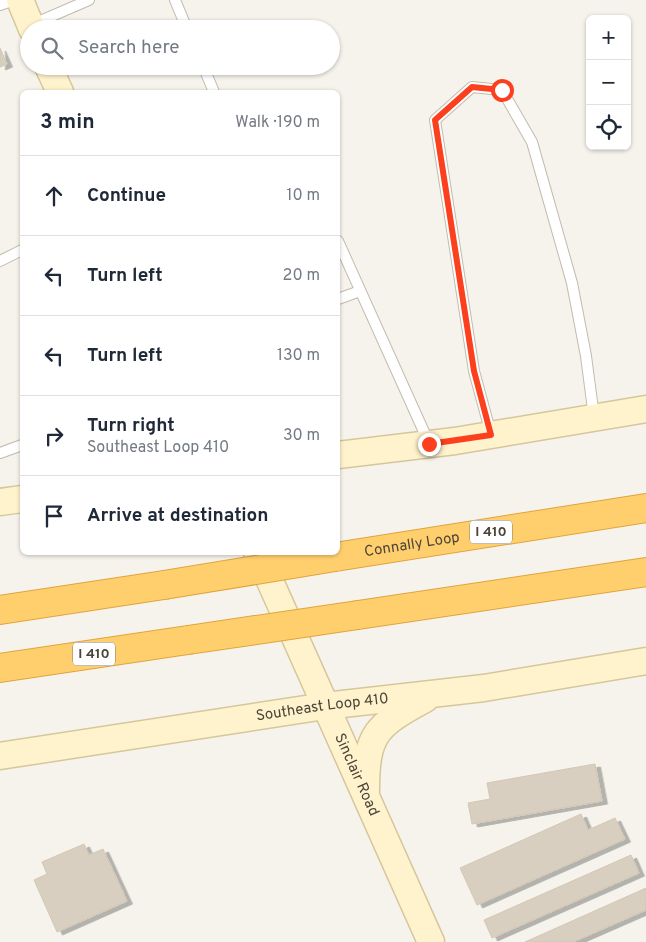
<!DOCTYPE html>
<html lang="en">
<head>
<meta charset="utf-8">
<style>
  :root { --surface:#fff; --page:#f2f2f3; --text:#1f2937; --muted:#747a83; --line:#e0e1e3 }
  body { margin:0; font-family:Overpass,sans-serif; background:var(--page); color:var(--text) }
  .controls { position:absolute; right:15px; top:15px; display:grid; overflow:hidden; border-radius:8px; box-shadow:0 1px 4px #0004 }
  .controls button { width:45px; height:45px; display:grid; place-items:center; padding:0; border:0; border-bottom:1px solid var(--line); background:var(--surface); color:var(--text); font:25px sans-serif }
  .stop { position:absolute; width:15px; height:15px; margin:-11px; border:4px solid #fc3f1d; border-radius:50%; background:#fff }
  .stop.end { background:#fc3f1d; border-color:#fff; box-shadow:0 1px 5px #0008 }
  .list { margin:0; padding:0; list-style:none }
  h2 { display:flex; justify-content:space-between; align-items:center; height:65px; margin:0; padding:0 20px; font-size:21px }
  h2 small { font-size:16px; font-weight:400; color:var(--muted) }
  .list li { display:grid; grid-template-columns:32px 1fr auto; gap:15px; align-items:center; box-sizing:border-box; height:80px; padding:0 20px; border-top:1px solid var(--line) }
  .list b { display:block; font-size:19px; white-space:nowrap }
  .list p { margin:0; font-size:16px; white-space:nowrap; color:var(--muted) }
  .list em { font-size:16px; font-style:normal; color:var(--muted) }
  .icon { flex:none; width:28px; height:28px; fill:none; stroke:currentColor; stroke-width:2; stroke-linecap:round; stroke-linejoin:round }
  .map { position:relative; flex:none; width:646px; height:942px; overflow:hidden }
  .search { position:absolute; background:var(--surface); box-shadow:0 1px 4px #0004; left:20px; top:20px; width:320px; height:55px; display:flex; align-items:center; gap:12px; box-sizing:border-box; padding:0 18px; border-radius:28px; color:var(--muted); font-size:19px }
  .panel { position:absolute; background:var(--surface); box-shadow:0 1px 4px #0004; left:20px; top:90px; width:320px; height:465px; border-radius:8px }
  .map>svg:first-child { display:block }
</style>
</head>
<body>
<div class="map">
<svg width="646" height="942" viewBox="0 0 646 942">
  <defs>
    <filter id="shadow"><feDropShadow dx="5.5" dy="3" stdDeviation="0" flood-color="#0004"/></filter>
  </defs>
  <rect width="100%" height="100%" fill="#f6f3ec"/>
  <path fill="#d8cfc1" stroke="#d3c7b4" filter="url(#shadow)" d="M0,48L7,64L0,67Z
    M595,764L602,801L472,824L468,803L490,799L487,783Z
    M581,814L588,830L615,818L625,839L477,905L460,868Z
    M84,844L89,855L103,849L127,901L57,932L34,880L47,874L42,862Z
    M631,855L639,873L492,938L484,920Z
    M646,888V910L573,942H525Z"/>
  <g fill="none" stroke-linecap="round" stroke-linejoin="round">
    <g stroke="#c2bbae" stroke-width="12">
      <path id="lane" d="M175,0L187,29
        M0,5L14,0
        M31,25L89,0
        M203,66L214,92
        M338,241L429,443
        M0,261L22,250
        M338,299L360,291
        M491,434L474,371L435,120L472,87L502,90L532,142L572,283L586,356L594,417
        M0,453L22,445"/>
    </g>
    <g stroke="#d6c79b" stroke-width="29">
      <g id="secondary">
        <path d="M20,0L32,29"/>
        <path d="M48,66L60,92"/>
        <path d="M338,455L455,441L646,409"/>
        <path d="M0,502L22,499"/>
        <path id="s1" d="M257,552L431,942"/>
        <path id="s2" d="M0,756L325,706L484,688L646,661"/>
        <path d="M366,790C366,733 377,725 425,699"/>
      </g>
    </g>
    <g stroke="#e0a43c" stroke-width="30">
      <g id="highway">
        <path id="s3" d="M335,557L646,508"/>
        <path d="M0,610L164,585"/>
        <path d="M358,615L646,572"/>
        <path d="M0,668L188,640"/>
      </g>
    </g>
    <use href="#lane" stroke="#fff" stroke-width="10"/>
    <use href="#secondary" stroke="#fff3cd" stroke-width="26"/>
    <use href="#highway" stroke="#ffcf6e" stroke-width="28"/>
    <g stroke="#e0a43c" stroke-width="30" stroke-linecap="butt">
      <path id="highway-bridge" d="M164,585L335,557
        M188,640L358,615"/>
    </g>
    <use href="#highway-bridge" stroke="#ffcf6e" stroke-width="28"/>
  </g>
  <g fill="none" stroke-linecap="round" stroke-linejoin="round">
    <path stroke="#fc3f1d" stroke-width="6" d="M429,444L491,435L474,371L435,120L472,87L502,90"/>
  </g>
  <g text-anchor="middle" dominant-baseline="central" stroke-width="4" stroke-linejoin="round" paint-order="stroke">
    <g fill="#fff" stroke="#817c74" stroke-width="1">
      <rect x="470" y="520.5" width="42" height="23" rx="4"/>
      <rect x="73" y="642.5" width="42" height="23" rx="4"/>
    </g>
    <g font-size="14" font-weight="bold" fill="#4b4439">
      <text x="491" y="532">I 410</text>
      <text x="94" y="654">I 410</text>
    </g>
    <g font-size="15" fill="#4b4439" stroke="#fff">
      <text stroke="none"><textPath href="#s3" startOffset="78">Connally Loop</textPath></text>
      <text stroke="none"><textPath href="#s2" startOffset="326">Southeast Loop 410</textPath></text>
      <text stroke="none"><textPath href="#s1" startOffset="244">Sinclair Road</textPath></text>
    </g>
  </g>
</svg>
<div class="controls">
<button>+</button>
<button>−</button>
<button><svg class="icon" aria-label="locate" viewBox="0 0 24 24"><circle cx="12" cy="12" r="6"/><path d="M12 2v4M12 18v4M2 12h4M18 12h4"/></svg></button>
</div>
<div class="stop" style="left:502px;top:90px"></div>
<div class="stop end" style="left:429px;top:444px"></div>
<div class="search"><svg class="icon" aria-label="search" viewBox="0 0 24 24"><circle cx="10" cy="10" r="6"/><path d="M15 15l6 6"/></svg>Search here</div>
<section class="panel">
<h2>3 min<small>Walk · 190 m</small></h2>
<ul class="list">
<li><svg class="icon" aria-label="ahead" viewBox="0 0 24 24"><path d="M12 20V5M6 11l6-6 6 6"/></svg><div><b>Continue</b></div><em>10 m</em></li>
<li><svg class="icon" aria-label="left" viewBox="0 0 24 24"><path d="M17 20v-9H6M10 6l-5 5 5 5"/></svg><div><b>Turn left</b></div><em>20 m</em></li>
<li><svg class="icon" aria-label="left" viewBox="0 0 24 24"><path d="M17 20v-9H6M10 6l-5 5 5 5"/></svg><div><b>Turn left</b></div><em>130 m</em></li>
<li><svg class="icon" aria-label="right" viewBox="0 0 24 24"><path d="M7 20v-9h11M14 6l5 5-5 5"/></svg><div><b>Turn right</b><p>Southeast Loop 410</p></div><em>30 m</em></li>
<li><svg class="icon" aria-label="arrive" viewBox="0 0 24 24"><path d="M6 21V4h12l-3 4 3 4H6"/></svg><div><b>Arrive at destination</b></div></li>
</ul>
</section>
</div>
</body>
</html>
